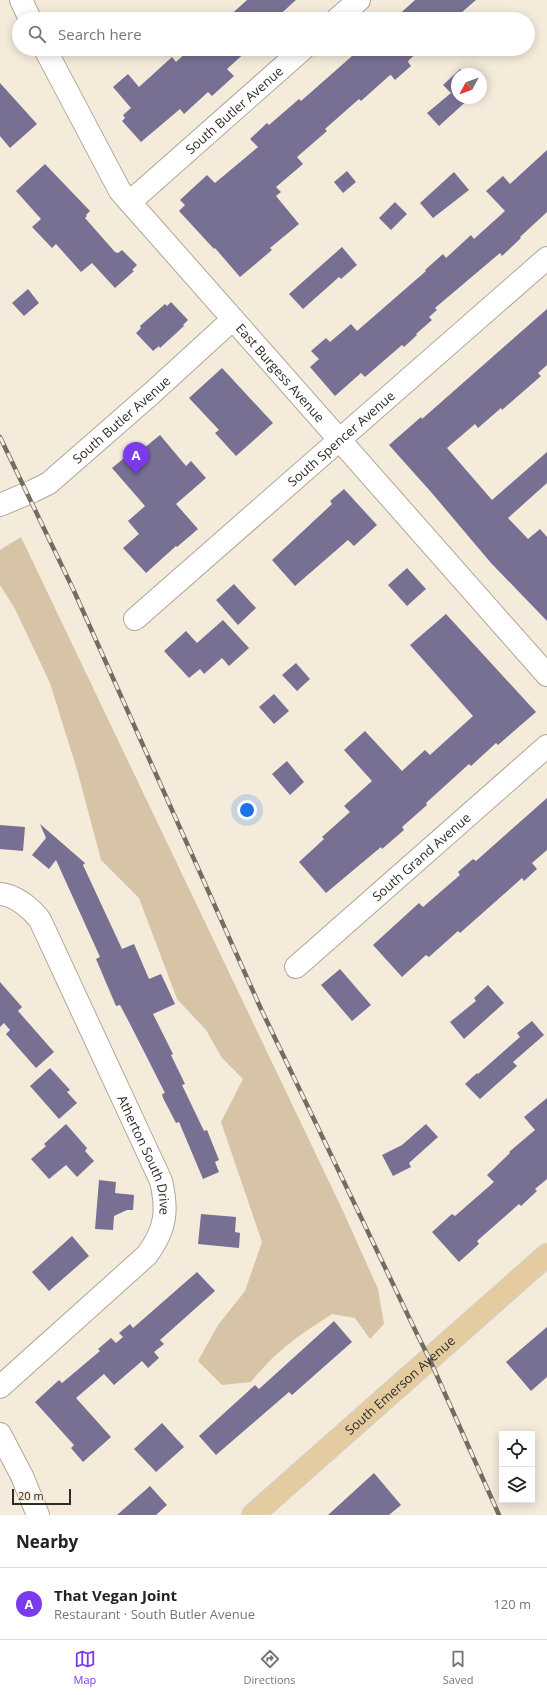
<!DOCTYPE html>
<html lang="en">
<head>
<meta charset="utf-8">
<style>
  :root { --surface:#fff; --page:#f2f2f2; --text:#222; --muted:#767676; --line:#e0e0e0; --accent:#7c3aed }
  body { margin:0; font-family:"Open Sans",sans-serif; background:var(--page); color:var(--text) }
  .controls { position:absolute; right:12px; bottom:12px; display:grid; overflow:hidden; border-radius:0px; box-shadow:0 2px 10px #0003 }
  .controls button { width:36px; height:36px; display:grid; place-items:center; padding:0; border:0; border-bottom:1px solid var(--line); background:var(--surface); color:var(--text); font:20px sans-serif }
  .compass { position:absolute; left:451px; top:68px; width:36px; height:36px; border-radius:50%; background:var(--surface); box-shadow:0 2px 10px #0003; rotate:229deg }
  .scale { position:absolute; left:12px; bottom:10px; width:59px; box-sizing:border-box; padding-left:4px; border:2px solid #2f2c26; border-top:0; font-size:11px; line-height:14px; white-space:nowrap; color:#2f2c26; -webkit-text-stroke:3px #f5ebdb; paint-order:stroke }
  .you { position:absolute; left:247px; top:810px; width:14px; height:14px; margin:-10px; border:3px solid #fff; border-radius:50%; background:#1a73e8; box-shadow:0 0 0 6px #1a73e833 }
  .badge { display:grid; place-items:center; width:26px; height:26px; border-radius:50%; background:var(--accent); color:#fff; font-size:13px; font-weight:700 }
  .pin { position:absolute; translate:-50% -33px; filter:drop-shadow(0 1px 2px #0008) }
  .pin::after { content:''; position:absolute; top:21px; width:14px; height:12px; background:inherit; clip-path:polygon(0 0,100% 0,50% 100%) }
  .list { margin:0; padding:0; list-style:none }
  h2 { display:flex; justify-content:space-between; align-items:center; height:52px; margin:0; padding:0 16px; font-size:17px }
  h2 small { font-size:13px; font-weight:400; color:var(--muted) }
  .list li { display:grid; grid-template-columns:26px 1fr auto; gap:12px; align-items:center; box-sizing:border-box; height:72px; padding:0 16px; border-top:1px solid var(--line) }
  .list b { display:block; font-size:15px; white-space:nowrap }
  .list p { margin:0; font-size:13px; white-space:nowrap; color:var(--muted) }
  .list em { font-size:13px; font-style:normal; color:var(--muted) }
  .icon { flex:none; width:22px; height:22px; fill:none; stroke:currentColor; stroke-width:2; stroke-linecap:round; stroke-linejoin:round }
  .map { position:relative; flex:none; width:547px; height:1515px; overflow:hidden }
  .search { position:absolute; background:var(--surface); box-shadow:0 2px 10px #0003; left:12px; right:12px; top:12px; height:44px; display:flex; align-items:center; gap:10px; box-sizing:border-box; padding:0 14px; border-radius:22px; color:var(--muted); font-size:15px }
  .sheet { height:124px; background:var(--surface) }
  nav { display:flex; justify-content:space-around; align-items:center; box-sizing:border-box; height:56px; border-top:1px solid var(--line); background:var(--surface); font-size:11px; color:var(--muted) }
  nav a { display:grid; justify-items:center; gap:2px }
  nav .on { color:var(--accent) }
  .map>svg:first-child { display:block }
</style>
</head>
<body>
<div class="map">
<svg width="547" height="1515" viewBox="0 0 547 1515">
  <rect width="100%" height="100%" fill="#f5ebdb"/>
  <path fill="#d7c4a6" d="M21,537L343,1211L378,1289L384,1324L370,1339L355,1318L332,1314C299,1335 276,1351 251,1382L222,1385L198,1361L218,1325L245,1291L262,1242L221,1122L243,1079L222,1058L206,1030L177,999L139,898L101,860L78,773L50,683L15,609L0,585V550Z"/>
  <path fill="#777093" d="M247,0H296L275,19H226Z
    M415,0H476L454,19H394Z
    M190,49H249L227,69L234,76L212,96L208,92L184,114L180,109L141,142L122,121L125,118L123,115L131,108L113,87L128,74L139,87L172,57L176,62Z
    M360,49H421L409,60L408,62L411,66L395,80L391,75L389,76L361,101L359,99L325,129L327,131L297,157L303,164L276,187L281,192L276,196L299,224L270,248L272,250L240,277L215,248L214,249L179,211L185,205L180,200L207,175L215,183L258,147L250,139L267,123L269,125L299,99L301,101Z
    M460,69L465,74H457V98H470L439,126L427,113L451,93L443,85Z
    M0,83L37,124L10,148L0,136Z
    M547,150V212L520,237L521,238L502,256L500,253L435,308L437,310L429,317L432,320L416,334L417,335L404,347L402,345L365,377L361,373L335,396L310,367L319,359L311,351L326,338L330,342L351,324L357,331L426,271L425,270L443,254L446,258L471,235L474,239L505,211L486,191L503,176L510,184Z
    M45,164L90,211L86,215L87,216L85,218L115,252L118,253L122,250L137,265L132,270L134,271L115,288L92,263L81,272L56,244L52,248L32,227L41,219L16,191Z
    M347,171L356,182L343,193L334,182Z
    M454,172L469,190L433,218L420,203Z
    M395,202L407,214L391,230L379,218Z
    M342,247L357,265L341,279L339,277L303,309L289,294Z
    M28,289L39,303L24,316L12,303Z
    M171,302L188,320L183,325L184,326L160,348L159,346L153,351L136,333L141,328L140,326L165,304L167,306Z
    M547,309V365L538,373L541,376L502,410L501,408L478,428L475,424L447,448L492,500L547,452V483L508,518L528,539L540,529L547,537V621L491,563L431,492L389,445L421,417L422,419Z
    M222,368L273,423L236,456L215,433L219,430L189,398Z
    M160,435L186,466L191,461L206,478L176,504L198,529L177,547L176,546L146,573L123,548L139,534L128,521L145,506L112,468L135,449L138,453Z
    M344,489L377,525L354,546L348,540L295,586L272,560L332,504L330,501Z
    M407,568L426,589L407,606L388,585Z
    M234,584L256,608L238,625L216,600Z
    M446,614L536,712L498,745L496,743L471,766L469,764L426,803L427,805L402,827L404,830L382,849L381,847L326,893L299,862L324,839L322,837L350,812L344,806L372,781L344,750L365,731L402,771L425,750L430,755L473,716L410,645Z
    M223,620L249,648L229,666L222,658L204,674L200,669L189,678L164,651L186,631L197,643Z
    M296,663L310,679L297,691L282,675Z
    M274,694L289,711L274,724L259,707Z
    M287,761L304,782L290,795L272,774Z
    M547,798V850L532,863L537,869L524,881L522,878L460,933L458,931L429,957L426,955L402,977L373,945L419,903L423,907L460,875L458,872L473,859L476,861Z
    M40,824L85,863L83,865L122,949L134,944L149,979L161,974L175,1004L153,1014L173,1054L171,1055L185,1084L182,1085L204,1131L207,1130L219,1160L215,1162L219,1172L203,1179L179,1122L176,1123L163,1098L162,1094L165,1093L129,1022L120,1005L116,1006L96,959L100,957L56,860L49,869L32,855L46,838Z
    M0,825L25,827L23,851L0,849Z
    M340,969L371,1005L352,1021L321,985Z
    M0,982L22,1007L18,1011L54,1052L36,1068L6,1034L10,1030L4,1023L0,1027Z
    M488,985L504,1003L464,1039L450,1022L476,1001L474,998Z
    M532,1021L544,1035L513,1062L517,1066L480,1099L465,1084L477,1073L478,1074L520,1037L517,1033Z
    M50,1068L70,1090L67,1092L77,1103L59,1119L30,1086Z
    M547,1098V1179L535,1189L537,1191L521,1206L519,1204L477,1241L479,1244L459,1262L432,1232L452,1214L455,1216L494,1182L487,1175L510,1153L509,1152L535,1130L524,1117Z
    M66,1124L87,1148L85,1151L94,1161L77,1177L66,1165L49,1179L31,1159L46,1146L44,1144Z
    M426,1124L438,1137L409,1163L411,1167L393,1176L382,1155L402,1145Z
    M99,1180L116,1182L115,1193L134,1195L133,1210H127L114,1216L113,1230L95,1229Z
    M201,1214L236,1217L235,1232L240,1233L239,1248L198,1244Z
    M72,1236L89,1256L49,1291L32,1272Z
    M197,1272L215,1291L160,1340L164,1344L154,1352L159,1358L148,1368L142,1361L114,1385L104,1374L76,1398L111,1437L83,1462L71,1448L74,1445L35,1402L59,1380L62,1383L100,1351L98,1349L111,1338L116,1343L123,1337L119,1333L130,1324L133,1328Z
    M334,1321L352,1342L292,1395L289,1392L216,1455L199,1436L255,1385L259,1389Z
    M547,1327V1377L531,1391L506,1362Z
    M162,1423L184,1447L156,1472L134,1449Z
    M374,1473L401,1505L389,1515H328Z
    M150,1486L167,1505L156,1515H117Z"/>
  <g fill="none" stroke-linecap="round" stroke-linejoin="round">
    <g stroke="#b0a697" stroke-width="24">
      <g id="street">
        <path d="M21,0L30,19"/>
        <path d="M337,19L359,0"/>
        <path id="s1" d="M45,49L120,191L547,675"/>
        <path id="s2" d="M130,202L303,49"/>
        <path id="s3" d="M0,505L33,491L49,483L152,393L233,319"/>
        <path id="s4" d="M135,619L547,258"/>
        <path id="s5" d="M0,894C15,895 31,908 40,920L161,1181C168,1211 166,1229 147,1255L0,1387"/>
        <path id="s6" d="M296,967L547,746"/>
        <path d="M0,1434L22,1476L38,1515"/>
      </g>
    </g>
    <g stroke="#d1d1cf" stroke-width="24">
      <g id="primary">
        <path id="s7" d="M253,1515L547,1255"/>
      </g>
    </g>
    <use href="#street" stroke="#fff" stroke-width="22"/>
    <use href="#primary" stroke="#e5cba0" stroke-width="22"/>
    <g stroke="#726c63" stroke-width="4.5">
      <path id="rail" d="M0,437L74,591L261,1009L416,1332L429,1358L499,1515"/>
    </g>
    <use href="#rail" stroke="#f5ebdb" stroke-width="3" stroke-dasharray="9" stroke-linecap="butt"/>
  </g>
  <g text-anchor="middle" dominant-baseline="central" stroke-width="4" stroke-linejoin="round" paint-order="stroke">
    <g font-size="13" fill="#2f2c26" stroke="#f5ebdb">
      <text stroke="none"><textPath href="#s2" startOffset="139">South Butler Avenue</textPath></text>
      <text stroke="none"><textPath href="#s1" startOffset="403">East Burgess Avenue</textPath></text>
      <text stroke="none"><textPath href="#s3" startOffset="150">South Butler Avenue</textPath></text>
      <text stroke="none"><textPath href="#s4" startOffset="274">South Spencer Avenue</textPath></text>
      <text stroke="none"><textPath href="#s6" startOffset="167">South Grand Avenue</textPath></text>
      <text stroke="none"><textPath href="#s5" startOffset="307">Atherton South Drive</textPath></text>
      <text stroke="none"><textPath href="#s7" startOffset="196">South Emerson Avenue</textPath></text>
    </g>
  </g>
</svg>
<div class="controls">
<button><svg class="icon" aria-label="locate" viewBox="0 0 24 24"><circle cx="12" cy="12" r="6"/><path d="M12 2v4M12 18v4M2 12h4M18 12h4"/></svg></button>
<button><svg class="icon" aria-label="layers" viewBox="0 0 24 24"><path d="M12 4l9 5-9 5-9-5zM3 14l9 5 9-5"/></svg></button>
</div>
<svg class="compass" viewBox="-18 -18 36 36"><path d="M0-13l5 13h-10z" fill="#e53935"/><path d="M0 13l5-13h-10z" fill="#767676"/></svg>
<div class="scale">20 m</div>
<div class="you"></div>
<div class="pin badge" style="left:136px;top:475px">A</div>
<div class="search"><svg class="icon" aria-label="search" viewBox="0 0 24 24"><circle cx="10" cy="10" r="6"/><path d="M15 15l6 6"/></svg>Search here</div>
</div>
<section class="sheet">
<h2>Nearby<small></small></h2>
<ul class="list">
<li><span class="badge">A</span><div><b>That Vegan Joint</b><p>Restaurant · South Butler Avenue</p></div><em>120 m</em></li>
</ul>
</section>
<nav>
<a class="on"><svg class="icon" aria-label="map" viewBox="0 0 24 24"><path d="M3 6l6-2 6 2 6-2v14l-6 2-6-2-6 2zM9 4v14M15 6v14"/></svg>Map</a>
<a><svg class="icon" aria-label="directions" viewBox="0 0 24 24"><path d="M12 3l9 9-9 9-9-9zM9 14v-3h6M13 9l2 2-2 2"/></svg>Directions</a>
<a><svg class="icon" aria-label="saved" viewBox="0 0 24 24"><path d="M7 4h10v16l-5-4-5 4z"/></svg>Saved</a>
</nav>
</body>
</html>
